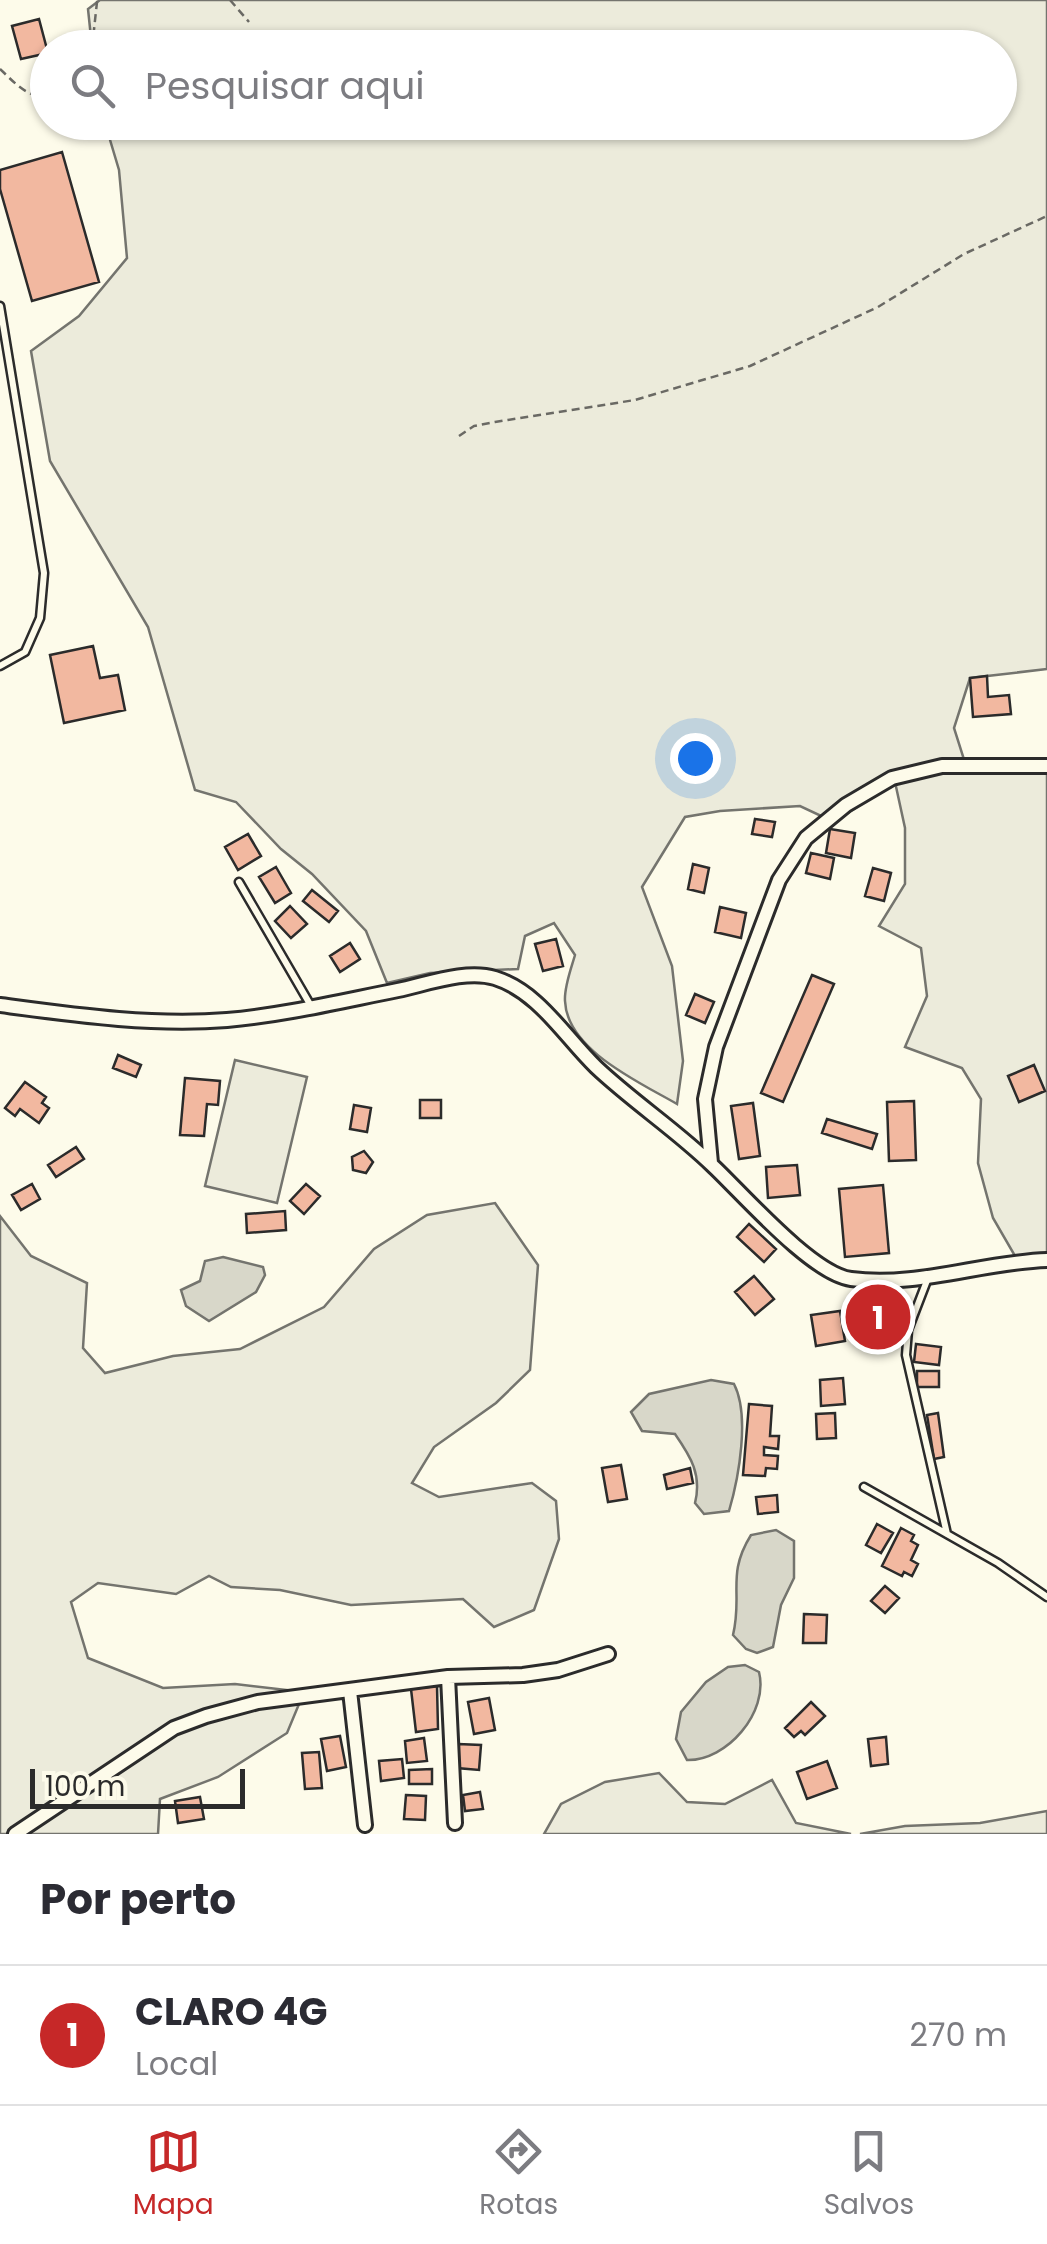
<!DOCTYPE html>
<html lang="pt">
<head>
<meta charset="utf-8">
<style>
  :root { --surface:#fff; --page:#f2f2f3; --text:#2b2b33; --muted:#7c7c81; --line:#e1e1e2; --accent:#c62828 }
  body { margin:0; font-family:Poppins,sans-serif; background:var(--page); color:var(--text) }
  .scale { position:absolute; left:30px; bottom:25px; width:215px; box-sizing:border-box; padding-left:10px; border:5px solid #2b2b2b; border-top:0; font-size:28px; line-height:35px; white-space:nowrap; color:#2b2b2b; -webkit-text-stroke:8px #fdfbea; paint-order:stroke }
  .you { position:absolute; left:695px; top:758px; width:35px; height:35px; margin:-25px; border:8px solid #fff; border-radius:50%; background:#1a73e8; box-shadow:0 0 0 15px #1a73e833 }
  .badge { display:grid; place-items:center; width:65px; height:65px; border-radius:50%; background:var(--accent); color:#fff; font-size:32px; font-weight:700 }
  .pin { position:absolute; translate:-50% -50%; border:5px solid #fff; box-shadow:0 2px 10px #0006 }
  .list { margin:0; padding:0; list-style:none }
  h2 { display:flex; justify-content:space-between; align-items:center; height:130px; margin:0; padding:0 40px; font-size:42px }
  h2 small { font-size:32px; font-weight:400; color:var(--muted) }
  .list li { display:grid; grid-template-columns:65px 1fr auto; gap:30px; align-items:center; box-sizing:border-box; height:140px; padding:0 40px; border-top:2px solid var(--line) }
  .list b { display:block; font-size:38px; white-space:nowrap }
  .list p { margin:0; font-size:32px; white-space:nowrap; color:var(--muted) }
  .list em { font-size:32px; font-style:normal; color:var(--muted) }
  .icon { flex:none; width:55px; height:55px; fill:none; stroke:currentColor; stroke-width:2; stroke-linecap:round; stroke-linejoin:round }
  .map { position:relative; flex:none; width:1047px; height:1834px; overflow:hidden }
  .search { position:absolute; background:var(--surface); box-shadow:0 2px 8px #0004; left:30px; right:30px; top:30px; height:110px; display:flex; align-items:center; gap:25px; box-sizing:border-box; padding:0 35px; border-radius:55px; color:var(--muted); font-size:38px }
  .sheet { height:270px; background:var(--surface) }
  nav { display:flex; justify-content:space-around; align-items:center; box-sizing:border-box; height:140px; border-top:2px solid var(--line); background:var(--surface); font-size:28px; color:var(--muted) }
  nav a { display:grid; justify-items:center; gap:5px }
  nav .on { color:var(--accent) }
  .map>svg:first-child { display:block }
</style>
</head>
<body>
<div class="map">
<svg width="1047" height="1834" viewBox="0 0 1047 1834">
  <rect width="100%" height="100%" fill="#fdfbea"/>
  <path fill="#ecebdb" stroke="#74746e" stroke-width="2.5" d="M100,0H1047V669L970,678L954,728L967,769L1047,772V1256H1015L993,1218L978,1163L981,1099L962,1068L905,1047L927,996L921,948L879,926L905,884V828L895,782L834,822L800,806L720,811L685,817L642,887L672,966L683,1061L677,1104C639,1082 567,1050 565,1001C564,987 571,969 575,955L554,923L525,936L518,969L430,973L387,983L366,931L312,874L281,849L236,802L195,790L148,627L50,461L31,351L79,316L127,258L119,170L105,123L1000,122V48L92,47L88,9Z
    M235,1060L307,1077L277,1203L205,1186Z
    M495,1203L538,1265L530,1370L496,1403L434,1447L412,1483L439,1497L532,1483L556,1501L559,1539L534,1610L494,1627L463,1599L351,1605L280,1590L231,1587L209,1576L176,1594L98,1583L71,1602L88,1658L163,1688L235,1684L304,1692L287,1733L218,1777L160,1799L158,1834H0V1216L31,1256L87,1283L83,1348L105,1373L173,1356L240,1349L324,1307L374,1249L427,1215Z
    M659,1773L687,1802L725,1804L772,1780L796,1823L851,1834H544L561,1804L605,1782Z
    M1047,1811V1834H860L905,1826L980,1823Z"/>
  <path fill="#d8d7c9" stroke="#74746e" stroke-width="2.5" d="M223,1257L263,1267L265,1275L256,1292L209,1321L186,1306L181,1290L200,1281L205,1261Z
    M711,1380L734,1384C750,1415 739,1477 729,1511L704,1514L695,1503C702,1475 691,1457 675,1434L642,1431L631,1412L649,1394Z
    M776,1530L794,1541V1578L781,1605L773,1647L757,1653L746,1649L733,1635C743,1594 726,1575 751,1535Z
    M745,1665L759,1672C769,1712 727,1761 687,1760L676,1739L681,1712L706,1682L728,1667Z"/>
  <path fill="#f2b8a0" stroke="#2b2b2b" stroke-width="2.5" d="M39,19L48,53L21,59L12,26Z
    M62,152L99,282L32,301L0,189V170Z
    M93,646L100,678L118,675L125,710L64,723L50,655Z
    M987,676L988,697L1009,695L1011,714L973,717L970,678Z
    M755,819L775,822L772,837L752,834Z
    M830,829L855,833L851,858L826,853Z
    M248,834L261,856L238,870L225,847Z
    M811,853L834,858L830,879L806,873Z
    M693,864L709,868L704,893L688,889Z
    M276,867L291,893L275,903L259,877Z
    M873,868L891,873L884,901L865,896Z
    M312,890L338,911L329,922L303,901Z
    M290,906L307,924L291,938L275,921Z
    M720,907L746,913L741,938L715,932Z
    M556,939L563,966L543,971L535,944Z
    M350,943L360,959L340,972L330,956Z
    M812,975L834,984L783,1102L761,1093Z
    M695,994L714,1002L705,1023L686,1015Z
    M118,1055L141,1065L136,1077L113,1068Z
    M1034,1065L1045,1091L1019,1102L1008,1076Z
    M185,1078L220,1081L218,1105L207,1104L204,1136L180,1135Z
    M25,1082L46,1097L42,1103L49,1108L39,1123L20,1109L15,1116L5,1108Z
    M420,1100H441V1118H420Z
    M914,1101L916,1160L889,1161L887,1102Z
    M753,1103L760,1156L739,1159L731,1106Z
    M354,1105L371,1108L367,1132L350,1129Z
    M827,1119L877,1134L872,1149L822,1133Z
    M76,1147L84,1159L56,1177L48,1165Z
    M364,1151L373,1162L366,1173L353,1170L352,1157Z
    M797,1165L800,1195L768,1198L766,1167Z
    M32,1184L40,1199L21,1210L12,1195Z
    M306,1184L320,1196L304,1214L290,1201Z
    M883,1185L889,1253L845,1257L839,1189Z
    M285,1211L286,1230L247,1233L246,1214Z
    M749,1224L776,1249L764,1262L737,1237Z
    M754,1276L774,1299L755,1315L735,1292Z
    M895,1300L896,1332L862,1333L861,1302Z
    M840,1311L845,1341L816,1346L811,1315Z
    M916,1344L941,1347L939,1365L914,1362Z
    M917,1371H939V1387H917Z
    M843,1378L845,1404L821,1406L820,1380Z
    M749,1404L772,1406L770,1436H779L778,1449L764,1447V1455L778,1456L777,1469L766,1468L765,1476L743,1475Z
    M835,1413L836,1438L817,1439L816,1414Z
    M938,1413L944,1457L934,1459L927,1415Z
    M621,1465L627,1499L608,1502L602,1468Z
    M690,1468L693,1483L667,1489L664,1475Z
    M777,1495L778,1512L758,1514L756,1497Z
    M877,1524L893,1533L881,1553L866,1545Z
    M901,1528L914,1535L911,1541L918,1545L911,1560L918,1564L912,1576L904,1572L902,1576L882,1566Z
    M885,1586L899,1598L885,1613L871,1601Z
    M804,1614L827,1615L826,1643H803Z
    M437,1686L438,1729L416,1732L411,1689Z
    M489,1698L495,1730L474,1734L468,1702Z
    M811,1702L825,1716L805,1735L801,1731L794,1737L785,1728Z
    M340,1736L346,1767L327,1771L321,1739Z
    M886,1737L888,1764L871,1766L868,1739Z
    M424,1738L427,1761L407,1763L405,1741Z
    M458,1744L481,1745L479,1770L457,1768Z
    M319,1752L322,1788L305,1789L302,1753Z
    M402,1759L404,1778L381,1781L379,1761Z
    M827,1761L837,1788L807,1799L797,1772Z
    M432,1769V1784H409V1770Z
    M480,1792L483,1809L465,1811L463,1795Z
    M406,1795L426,1796L425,1820L404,1819Z
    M200,1797L204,1819L178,1823L175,1801Z"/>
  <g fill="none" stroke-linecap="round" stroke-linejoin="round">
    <g stroke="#2b2b2b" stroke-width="11">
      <path id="service" d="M0,306L44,573L40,618L25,652L0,666
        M239,882L311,1006
        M928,1278L908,1330L906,1355L947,1534
        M864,1487L998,1563L1047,1597"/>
    </g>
    <g stroke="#2b2b2b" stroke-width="18">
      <path id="minor" d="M0,1005C75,1015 151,1026 227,1020C284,1015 342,1001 398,990C427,984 466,969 495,978C539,992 564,1036 596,1067C633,1102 676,1130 712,1165C742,1193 812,1274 851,1279C916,1288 982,1262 1047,1260
        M711,1163L705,1099L716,1047L779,880L806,838L846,805L892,778L942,766H1047
        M448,1677L455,1823
        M350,1691L365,1825
        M15,1834L174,1728L206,1716L258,1702L448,1677L523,1675L558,1670L608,1654"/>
    </g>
    <path stroke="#6a6964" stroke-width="2.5" stroke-dasharray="8 5" stroke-linecap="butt" d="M230,0L249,22
      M92,48L97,2L102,0
      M0,69C14,82 27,98 48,97
      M459,436L474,426L495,422L635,400L750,366L878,307L964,254L1047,216"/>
    <use href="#service" stroke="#fdfbea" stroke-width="6"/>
    <use href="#minor" stroke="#fdfbea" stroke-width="12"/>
  </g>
</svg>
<div class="scale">100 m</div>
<div class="you"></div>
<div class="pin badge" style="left:878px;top:1317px">1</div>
<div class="search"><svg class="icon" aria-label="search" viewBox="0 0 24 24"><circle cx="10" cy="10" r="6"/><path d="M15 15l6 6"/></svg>Pesquisar aqui</div>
</div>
<section class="sheet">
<h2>Por perto<small></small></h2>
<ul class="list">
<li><span class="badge">1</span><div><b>CLARO 4G</b><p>Local</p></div><em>270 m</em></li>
</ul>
</section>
<nav>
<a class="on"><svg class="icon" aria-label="map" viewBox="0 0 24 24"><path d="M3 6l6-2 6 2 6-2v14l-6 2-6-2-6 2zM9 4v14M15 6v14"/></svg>Mapa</a>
<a><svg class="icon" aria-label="directions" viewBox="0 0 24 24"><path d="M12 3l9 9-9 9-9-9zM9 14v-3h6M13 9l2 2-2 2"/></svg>Rotas</a>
<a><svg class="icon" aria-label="saved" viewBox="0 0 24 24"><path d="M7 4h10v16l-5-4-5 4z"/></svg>Salvos</a>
</nav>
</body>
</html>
